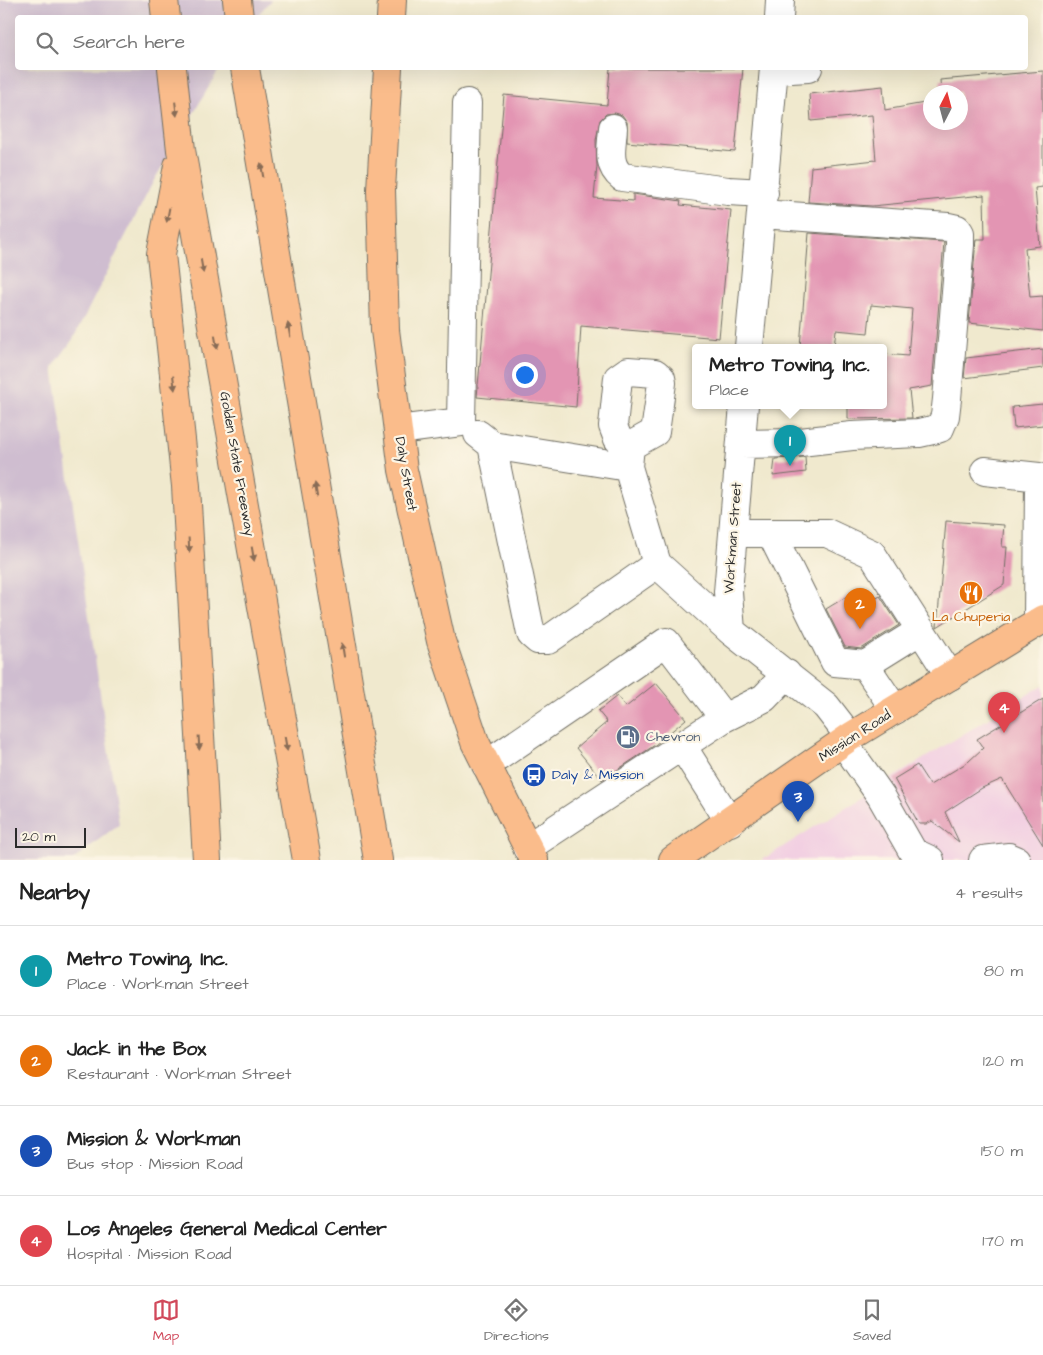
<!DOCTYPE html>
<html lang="en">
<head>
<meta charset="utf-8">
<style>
  :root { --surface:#fff; --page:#f2f2f2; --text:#222; --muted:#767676; --line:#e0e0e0; --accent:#d1495b }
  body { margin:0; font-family:"Architects Daughter",sans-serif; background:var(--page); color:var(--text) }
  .compass { position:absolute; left:923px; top:85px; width:45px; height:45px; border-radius:50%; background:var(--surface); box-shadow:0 5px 20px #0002; rotate:6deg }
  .scale { position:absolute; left:15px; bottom:12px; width:71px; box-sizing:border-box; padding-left:5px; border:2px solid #2b2b2b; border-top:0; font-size:14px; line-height:18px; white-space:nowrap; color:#2b2b2b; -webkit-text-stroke:4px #fcf5e5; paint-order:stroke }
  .you { position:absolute; left:524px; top:374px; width:18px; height:18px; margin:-12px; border:4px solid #fff; border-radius:50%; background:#1a73e8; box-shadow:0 0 0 8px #1a73e833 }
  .badge { display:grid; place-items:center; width:32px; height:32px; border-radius:50%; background:var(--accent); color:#fff; font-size:16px; font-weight:700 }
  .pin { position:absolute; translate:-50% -41px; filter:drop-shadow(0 1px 2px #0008) }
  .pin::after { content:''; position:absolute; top:26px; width:18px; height:15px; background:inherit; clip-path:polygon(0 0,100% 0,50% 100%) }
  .popup { position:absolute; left:692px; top:344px; width:195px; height:65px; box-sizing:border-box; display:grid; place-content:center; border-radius:5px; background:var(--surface); filter:drop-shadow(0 1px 4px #0005); font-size:16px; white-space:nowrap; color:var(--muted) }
  .popup b { font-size:19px; color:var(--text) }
  .popup::after { content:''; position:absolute; left:50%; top:100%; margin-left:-10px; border:10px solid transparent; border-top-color:var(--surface) }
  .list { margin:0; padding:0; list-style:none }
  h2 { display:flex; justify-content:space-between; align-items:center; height:65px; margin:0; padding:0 20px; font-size:21px }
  h2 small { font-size:16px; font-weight:400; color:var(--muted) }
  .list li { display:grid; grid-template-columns:32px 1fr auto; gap:15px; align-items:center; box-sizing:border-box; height:90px; padding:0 20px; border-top:1px solid var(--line) }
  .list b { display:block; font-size:19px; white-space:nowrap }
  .list p { margin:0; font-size:16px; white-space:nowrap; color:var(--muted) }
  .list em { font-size:16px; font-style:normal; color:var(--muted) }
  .icon { flex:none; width:28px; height:28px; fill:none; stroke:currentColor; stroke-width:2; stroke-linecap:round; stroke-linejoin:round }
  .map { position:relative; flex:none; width:1043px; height:860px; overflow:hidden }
  .search { position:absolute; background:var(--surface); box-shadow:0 5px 20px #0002; left:15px; right:15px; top:15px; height:55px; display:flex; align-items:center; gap:12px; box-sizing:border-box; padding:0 18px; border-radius:5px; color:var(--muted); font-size:19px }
  .sheet { height:425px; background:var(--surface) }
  nav { display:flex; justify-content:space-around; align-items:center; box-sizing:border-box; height:70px; border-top:1px solid var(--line); background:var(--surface); font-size:14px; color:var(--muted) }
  nav a { display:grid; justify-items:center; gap:2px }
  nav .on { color:var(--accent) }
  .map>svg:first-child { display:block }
</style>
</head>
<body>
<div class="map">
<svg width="1043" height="860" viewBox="0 0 1043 860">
  <rect width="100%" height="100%" fill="#fcf5e5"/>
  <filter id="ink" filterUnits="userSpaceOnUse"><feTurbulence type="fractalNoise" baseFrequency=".02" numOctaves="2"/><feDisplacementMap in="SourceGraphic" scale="10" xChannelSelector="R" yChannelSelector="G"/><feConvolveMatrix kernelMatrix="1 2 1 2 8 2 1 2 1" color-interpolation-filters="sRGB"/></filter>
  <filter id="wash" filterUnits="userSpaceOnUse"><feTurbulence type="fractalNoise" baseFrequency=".0096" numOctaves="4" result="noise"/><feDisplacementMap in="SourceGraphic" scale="20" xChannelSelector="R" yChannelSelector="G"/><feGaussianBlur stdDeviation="1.12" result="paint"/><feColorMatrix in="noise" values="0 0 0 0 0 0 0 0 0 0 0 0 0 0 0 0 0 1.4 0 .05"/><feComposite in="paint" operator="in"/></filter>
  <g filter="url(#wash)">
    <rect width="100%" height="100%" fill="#f0e9ce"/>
    <path fill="#f2cfe2" d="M1043,685V860H762L889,780Z"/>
    <path fill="#cfbdd0" d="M0,0H271L256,17L18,18V68H220L153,182L73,339L53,367L119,824L73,860H0Z"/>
    <g id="blocks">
      <path fill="#e395b3" d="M610,68H743L735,152L627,142V122L622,115L615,113L606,114L600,120L596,140L597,166L594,198L633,201V194L681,201L680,205L731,210L719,338L581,326L576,407L477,397L504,95L607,105Z
        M1043,71V187L1035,188L1040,246L1025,248L1030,297L1043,296V331L969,323L976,239H985L984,195L872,206L808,202L811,167L876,160L872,115L811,121L809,94L883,86L885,110L930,102V122H960V92H941L940,80Z
        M809,233L944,242L932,386L909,390L912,418L848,419V405H884V354L908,356L912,309L871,305L868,333L836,330L834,347H800Z
        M1043,349V368L964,378L966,358Z
        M1043,404V425L1014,428L1012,407Z
        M805,457L806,472L773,476L775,459Z
        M946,521L1004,525L1002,547H1007L1004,585L937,627Z
        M862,587L870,602L880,596L899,625L861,649L845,647L826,609Z
        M656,683L686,719L655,745L602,780L576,748L607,722L598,711L617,696L626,707Z
        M1043,699V845L1002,779L982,788L945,812L959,842L932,821L926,824H919L894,779L917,765L930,785L968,762L983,748L977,739Z"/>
    </g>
  </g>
  <g filter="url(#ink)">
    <use href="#blocks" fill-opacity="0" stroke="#706e64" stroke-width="1"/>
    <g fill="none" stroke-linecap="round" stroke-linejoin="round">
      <g stroke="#706e64" stroke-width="30">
        <path id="minor" d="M779,18L780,0
          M774,70L808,68
          M613,128C612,146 606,165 622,177L728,191L764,193
          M749,347L774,68
          M628,371L655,373L661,378L662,383L655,432L630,446L618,439L613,426L618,378Z
          M744,405L728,592L731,631L826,706L850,737
          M398,430L461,422L467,103
          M478,434L492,445L628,467
          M741,444L792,443L852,436L919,433L937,429L940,428L945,416L947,399L960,245V233L957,229L948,227L761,214
          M492,445L531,634L538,640H548L657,564
          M630,446L628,467L657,564L731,631
          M985,471L1039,477L1038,622
          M733,533H827L872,554L950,676
          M771,533L835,662L865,665L895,710
          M865,665L921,630
          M724,718L764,698L787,674
          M843,742L881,796L913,852L930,860
          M682,746L730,822
          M486,765L666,642L724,718L527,848
          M983,860L1009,857L1016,860"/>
      </g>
      <g stroke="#706e64" stroke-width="30">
        <path id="major" d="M391,18L392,0
          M388,68L381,190L385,330L403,470L441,641L475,742L534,860
          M673,860L850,737L1043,619"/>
      </g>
      <g stroke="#706e64" stroke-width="30">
        <path id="highway" d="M164,0L166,18
          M237,0L239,18
          M172,68L181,150L307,860
          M245,68L378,860
          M178,166L161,254L186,486L207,860"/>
      </g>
      <use href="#minor" stroke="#fff" stroke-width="28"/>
      <use href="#major" stroke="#fabc8b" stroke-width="28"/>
      <use href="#highway" stroke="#fabc8b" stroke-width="28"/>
    </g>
    <defs><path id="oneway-solid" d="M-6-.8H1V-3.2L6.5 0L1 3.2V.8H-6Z" transform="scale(1.25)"/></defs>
    <g fill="#886c56">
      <use href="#oneway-solid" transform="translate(176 109) rotate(83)"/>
      <use href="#oneway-solid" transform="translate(262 170) rotate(-100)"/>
      <use href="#oneway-solid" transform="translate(168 215) rotate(101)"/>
      <use href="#oneway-solid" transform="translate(202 266) rotate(80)"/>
      <use href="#oneway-solid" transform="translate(289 330) rotate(-100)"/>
      <use href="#oneway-solid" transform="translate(216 342) rotate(80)"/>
      <use href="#oneway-solid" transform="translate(174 383) rotate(83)"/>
      <use href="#oneway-solid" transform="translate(316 490) rotate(-99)"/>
      <use href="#oneway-solid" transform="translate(189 545) rotate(87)"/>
      <use href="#oneway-solid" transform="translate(253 554) rotate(80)"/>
      <use href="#oneway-solid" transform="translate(343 650) rotate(-99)"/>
      <use href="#oneway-solid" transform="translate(199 743) rotate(87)"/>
      <use href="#oneway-solid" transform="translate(286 744) rotate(80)"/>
    </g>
  </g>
  <defs>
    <g id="restaurant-disc" transform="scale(1.25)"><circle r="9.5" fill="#e8710a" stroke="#fcf5e5"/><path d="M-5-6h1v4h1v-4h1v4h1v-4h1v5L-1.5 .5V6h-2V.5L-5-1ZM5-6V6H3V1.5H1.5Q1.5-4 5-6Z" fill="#fff"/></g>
    <g id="fuel-disc" transform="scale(1.25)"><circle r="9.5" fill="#5c6f8a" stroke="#fcf5e5"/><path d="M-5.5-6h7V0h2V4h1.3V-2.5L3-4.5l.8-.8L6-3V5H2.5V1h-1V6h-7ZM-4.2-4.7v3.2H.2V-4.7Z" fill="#fff"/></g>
    <g id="bus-disc" transform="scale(1.25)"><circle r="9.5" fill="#1a4fb4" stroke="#fcf5e5"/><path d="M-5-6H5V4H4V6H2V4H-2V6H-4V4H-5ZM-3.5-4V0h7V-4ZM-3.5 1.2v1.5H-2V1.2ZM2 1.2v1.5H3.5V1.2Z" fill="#fff"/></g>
  </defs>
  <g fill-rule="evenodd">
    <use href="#restaurant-disc" x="971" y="593"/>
    <use href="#fuel-disc" x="628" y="737"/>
    <use href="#bus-disc" x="534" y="775"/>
  </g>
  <g text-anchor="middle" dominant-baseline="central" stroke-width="4.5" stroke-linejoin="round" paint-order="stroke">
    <g font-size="14" fill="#2b2b2b" stroke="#fcf5e5">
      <text transform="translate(237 464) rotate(80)">Golden State Freeway</text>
      <text transform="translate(406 474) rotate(80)">Daly Street</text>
      <text transform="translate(733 538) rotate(-86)">Workman Street</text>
      <text transform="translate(855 736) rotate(-33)">Mission Road</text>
    </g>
    <g font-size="14" fill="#c56008" stroke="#fcf5e5">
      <text x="971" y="617">La Chuperia</text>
    </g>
    <g font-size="14" fill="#4e5e75" stroke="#fcf5e5" text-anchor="start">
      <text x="646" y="737">Chevron</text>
    </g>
    <g font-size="14" fill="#164399" stroke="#fcf5e5" text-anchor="start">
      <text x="552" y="775">Daly &amp; Mission</text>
    </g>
  </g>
</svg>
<svg class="compass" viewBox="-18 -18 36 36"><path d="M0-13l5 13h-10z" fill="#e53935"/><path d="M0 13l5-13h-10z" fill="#767676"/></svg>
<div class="scale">20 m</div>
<div class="you"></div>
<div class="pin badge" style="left:790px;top:466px;background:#0f9aa8">1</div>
<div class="popup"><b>Metro Towing, Inc.</b>Place</div>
<div class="pin badge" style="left:860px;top:629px;background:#e8710a">2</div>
<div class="pin badge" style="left:798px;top:822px;background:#1a4fb4">3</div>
<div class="pin badge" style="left:1004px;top:733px;background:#e0444e">4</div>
<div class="search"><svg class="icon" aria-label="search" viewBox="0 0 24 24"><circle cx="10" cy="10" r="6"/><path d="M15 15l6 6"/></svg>Search here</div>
</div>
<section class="sheet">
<h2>Nearby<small>4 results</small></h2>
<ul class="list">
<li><span class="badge" style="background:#0f9aa8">1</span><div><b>Metro Towing, Inc.</b><p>Place · Workman Street</p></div><em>80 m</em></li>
<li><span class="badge" style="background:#e8710a">2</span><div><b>Jack in the Box</b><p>Restaurant · Workman Street</p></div><em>120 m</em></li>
<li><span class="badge" style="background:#1a4fb4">3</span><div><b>Mission &amp; Workman</b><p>Bus stop · Mission Road</p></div><em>150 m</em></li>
<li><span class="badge" style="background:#e0444e">4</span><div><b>Los Angeles General Medical Center</b><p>Hospital · Mission Road</p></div><em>170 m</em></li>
</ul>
</section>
<nav>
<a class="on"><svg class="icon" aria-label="map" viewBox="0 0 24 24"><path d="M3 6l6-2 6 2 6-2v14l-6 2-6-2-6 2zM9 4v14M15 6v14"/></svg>Map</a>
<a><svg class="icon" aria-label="directions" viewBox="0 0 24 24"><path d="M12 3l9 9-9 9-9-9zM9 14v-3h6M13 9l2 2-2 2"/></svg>Directions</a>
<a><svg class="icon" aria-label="saved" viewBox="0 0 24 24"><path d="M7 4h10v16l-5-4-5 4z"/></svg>Saved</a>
</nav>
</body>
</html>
